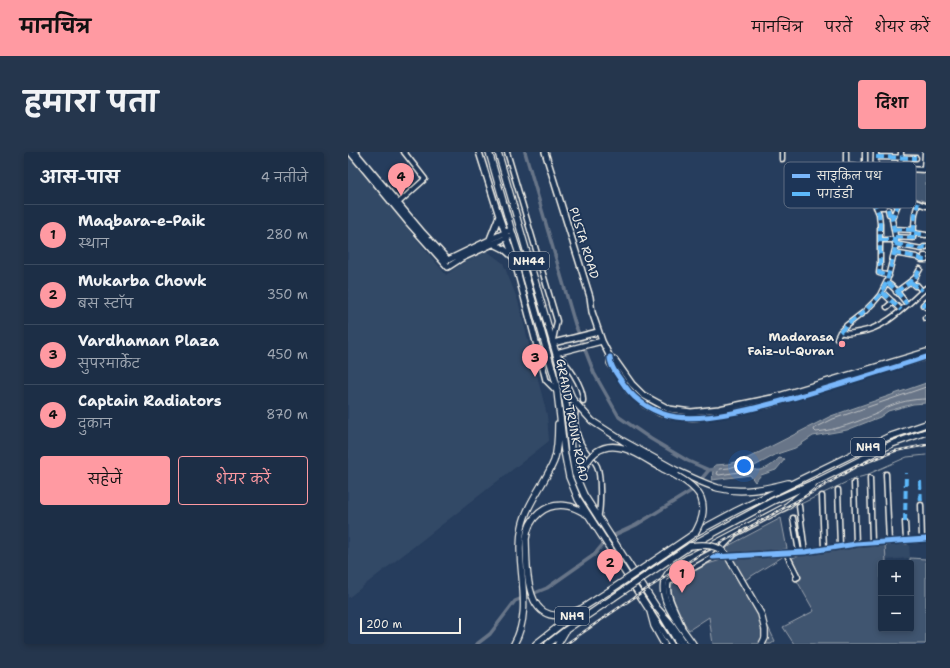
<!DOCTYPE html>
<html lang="hi">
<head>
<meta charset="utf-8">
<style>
  :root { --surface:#1c2e46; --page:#25364d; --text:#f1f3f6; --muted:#a0a8b3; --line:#3a4a5f; --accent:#ff9aa2 }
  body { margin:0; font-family:"Shantell Sans","Playpen Sans Deva",sans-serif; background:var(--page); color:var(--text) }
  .controls { position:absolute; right:12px; bottom:12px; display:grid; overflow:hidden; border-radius:4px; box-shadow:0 2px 6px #0003 }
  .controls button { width:36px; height:36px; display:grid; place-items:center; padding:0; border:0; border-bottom:1px solid var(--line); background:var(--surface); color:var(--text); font:20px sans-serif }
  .scale { position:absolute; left:12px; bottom:10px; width:101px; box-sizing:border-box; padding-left:4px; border:2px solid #f4f1e8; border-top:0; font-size:11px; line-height:14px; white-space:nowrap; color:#f4f1e8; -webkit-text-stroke:3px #1d3557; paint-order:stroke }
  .you { position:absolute; left:396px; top:314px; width:14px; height:14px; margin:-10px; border:3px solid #fff; border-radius:50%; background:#1a73e8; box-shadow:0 0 0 6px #1a73e833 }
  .badge { display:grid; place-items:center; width:26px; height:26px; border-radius:50%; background:var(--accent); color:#111; font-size:13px; font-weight:700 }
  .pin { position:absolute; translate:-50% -33px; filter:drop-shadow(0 1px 2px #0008) }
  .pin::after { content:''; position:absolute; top:21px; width:14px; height:12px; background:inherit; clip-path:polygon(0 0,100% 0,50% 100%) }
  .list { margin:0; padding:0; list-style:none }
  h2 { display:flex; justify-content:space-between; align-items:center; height:52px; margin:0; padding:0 16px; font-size:17px }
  h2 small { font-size:13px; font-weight:400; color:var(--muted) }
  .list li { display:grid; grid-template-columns:26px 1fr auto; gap:12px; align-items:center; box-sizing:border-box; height:60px; padding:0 16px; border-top:1px solid var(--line) }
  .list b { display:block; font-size:15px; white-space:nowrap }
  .list p { margin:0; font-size:13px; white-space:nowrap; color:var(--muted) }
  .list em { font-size:13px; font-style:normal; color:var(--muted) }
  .actions { display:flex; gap:8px; padding:12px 16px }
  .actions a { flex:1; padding:9px 0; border:1px solid var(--accent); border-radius:4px; text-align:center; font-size:14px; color:var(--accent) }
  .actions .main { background:var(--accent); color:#111 }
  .map { position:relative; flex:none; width:578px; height:492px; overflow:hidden; border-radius:4px }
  header { display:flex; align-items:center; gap:24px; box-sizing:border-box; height:56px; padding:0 20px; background:var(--accent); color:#111 }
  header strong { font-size:19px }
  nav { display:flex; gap:22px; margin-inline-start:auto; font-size:14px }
  .intro { display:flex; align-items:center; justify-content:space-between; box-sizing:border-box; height:96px; padding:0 24px }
  h1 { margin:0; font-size:28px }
  .button { padding:10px 18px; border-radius:4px; background:var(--accent); color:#111; font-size:14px; font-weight:700 }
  main { display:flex; gap:24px; padding:0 24px }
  aside { flex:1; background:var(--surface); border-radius:4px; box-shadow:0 2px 6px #0003 }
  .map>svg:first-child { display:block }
</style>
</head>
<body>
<header>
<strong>मानचित्र</strong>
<nav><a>मानचित्र</a><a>परतें</a><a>शेयर करें</a></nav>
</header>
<div class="intro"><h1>हमारा पता</h1><a class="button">दिशा</a></div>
<main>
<aside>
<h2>आस-पास<small>4 नतीजे</small></h2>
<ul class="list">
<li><span class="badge">1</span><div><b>Maqbara-e-Paik</b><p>स्थान</p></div><em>280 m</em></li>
<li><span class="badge">2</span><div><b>Mukarba Chowk</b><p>बस स्टॉप</p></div><em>350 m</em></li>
<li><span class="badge">3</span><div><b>Vardhaman Plaza</b><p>सुपरमार्केट</p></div><em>450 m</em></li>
<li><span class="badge">4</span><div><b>Captain Radiators</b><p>दुकान</p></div><em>870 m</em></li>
</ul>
<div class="actions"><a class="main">सहेजें</a><a>शेयर करें</a></div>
</aside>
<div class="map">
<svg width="578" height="492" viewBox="0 0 578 492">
  <rect width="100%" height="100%" fill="#263d5d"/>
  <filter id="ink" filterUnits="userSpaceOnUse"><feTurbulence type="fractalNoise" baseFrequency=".025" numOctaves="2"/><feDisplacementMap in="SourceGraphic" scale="8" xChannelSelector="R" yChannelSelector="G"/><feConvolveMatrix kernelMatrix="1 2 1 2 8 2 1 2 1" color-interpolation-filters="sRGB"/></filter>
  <g filter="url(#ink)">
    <path fill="#334966" d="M0,4L98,123L112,113L139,99L155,111L170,149L199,263L201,289L0,446Z
      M561,390L562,406L538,408L537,391Z"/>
    <path fill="#40546f" stroke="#9aa2ac" d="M555,18L578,20V50L552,40Z
      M433,366L439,397L382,402L378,397L382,393Z
      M537,391L538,411H533V477H563V411H562V406L578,407V492H446L435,475L466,459L448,427L452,423L444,406L453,403L523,392Z
      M436,404L397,428L427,489L423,492H365L361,465L341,478C335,470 322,448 322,438C322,434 324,432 326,429L360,412L373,408Z"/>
    <path fill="#677588" stroke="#9fa7ae" d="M578,231V251L565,252L540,259L532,265L499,278L465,284L447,296L429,302L403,316C412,322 424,314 431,306L437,307L428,318L413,323L407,330L402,323L364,328L365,318L367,313L380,312L400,306L483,264Z"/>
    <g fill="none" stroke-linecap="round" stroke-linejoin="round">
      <path stroke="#bcbfc2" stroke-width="1" d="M578,235L485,267L467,276L466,278L468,280C489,278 509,270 528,262C532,261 535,257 538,256C550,250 565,247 578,247
        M398,311L400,313L398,319L371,323L369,322L371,317L381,316Z"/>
      <path stroke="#9fa7ae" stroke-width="1" d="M436,360L505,327L516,324L559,305L578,303"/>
      <path stroke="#677588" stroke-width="3.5" d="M177,0L227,172L246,221L271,265L303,287L340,309L361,318
        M129,492L142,482L167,449L199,436L246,403L260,386L288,373L343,339L361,318L369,317"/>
      <g stroke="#f4f1e8" stroke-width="7">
        <path id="minor" d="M159,0L209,169L205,188
          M498,0V19L500,22L527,35L578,54
          M528,5L568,6
          M434,7V0
          M498,14L578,18
          M576,18L577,0
          M527,27L540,28
          M517,30V0
          M527,35L528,0
          M528,35L527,52L531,62L532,72V113L531,121L541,124
          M551,44L553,0
          M535,48L537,39
          M48,53L77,27L56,0
          M528,55H536
          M540,57L541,62L545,63
          M546,77L566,78
          M566,81L578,83
          M547,85L565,86L567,62L570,51
          M532,88H547
          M547,92L574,97L576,95H578
          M546,101L569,105L574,108H578
          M576,104H578
          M563,130L567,134L569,133L574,139
          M539,131C547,135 553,145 559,152
          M534,140L553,158
          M548,140L567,126L572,117
          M578,150L575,153L578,155
          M539,155L545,150
          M577,166H578
          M492,180L499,173L516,160L526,150L532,143L539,129L547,97L548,89L544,67L553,45
          M489,186L492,180C499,183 504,181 511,180C539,176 558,153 578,136
          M208,202C219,210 236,235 235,249
          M228,256C225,272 229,289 239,301
          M245,308C247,310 248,312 249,314C253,322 253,357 250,366
          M538,322L541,390
          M522,326L524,390
          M506,331L508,392
          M490,338L492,394
          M474,344L476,397
          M573,353L574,387
          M451,354L457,400
          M445,366L451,400
          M557,370L558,389
          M438,401L450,425L448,426
          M365,405L457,400L508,392L578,387
          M334,474C330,463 316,441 321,430L365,405L385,384"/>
      </g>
      <g stroke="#f4f1e8" stroke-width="8">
        <path id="major" d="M2,0L59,69L100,115L114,106L162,84
          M7,0L75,81L100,108L160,79
          M131,0L151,64L166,107L198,228L209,239
          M197,0L242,145L244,160L254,189
          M142,87L151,64
          M146,92L156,97L166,106
          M205,191L250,180
          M208,201L254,189L262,205V211L281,239L297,253L312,261L327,264L344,266L361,264L422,252L578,205
          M262,205L267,208L284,232L295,243L321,257L343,260L371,257L424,246L578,200
          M303,461L323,492
          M315,465L331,492"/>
      </g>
      <g stroke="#f4f1e8" stroke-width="8">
        <path id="highway" d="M141,0L163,77L176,118L208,231L216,299L221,325L230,347L302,459L306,474L316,492
          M150,0L211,212L219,258L223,298L227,322L236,343L309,456L324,473L337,492
          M329,319C343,325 356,332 370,336C393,342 418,337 440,331
          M316,402L347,381L388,359L540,285L578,272
          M321,408L342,394L425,349L472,328L544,292L578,280
          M233,457C177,483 179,424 178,387C180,366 197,350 220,354C227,355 233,359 240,363
          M166,492C187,455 166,413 174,375C179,351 197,331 206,309C210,297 210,284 210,272
          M188,492L233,457L261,439
          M200,492L218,478L265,446
          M210,492L217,480
          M345,492C333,474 303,442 321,420C325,415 332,411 338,407L439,354L465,333"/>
      </g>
      <use href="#minor" stroke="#1d3557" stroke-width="4"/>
      <use href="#major" stroke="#1d3557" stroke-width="5"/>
      <use href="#highway" stroke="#1d3557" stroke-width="5.5"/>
      <g stroke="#f4f1e8" stroke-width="2.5">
        <path id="rail" d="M218,492L288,444L354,401L467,339L509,314L547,299L578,293"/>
      </g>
      <use href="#rail" stroke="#1d3557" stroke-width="1" stroke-dasharray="3" stroke-linecap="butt"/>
      <g stroke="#f4f1e8" stroke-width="8" stroke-linecap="butt">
        <path id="highway-bridge" d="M219,234L225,248L244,269L275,289L329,319
          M234,323C237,313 240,306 248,300C269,285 294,305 312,315C326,323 346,331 353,346C358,359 353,370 347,381
          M342,394C356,392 369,392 379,403L413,462L417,478V486L414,492
          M261,439L316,402
          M265,446L321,408"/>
      </g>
      <use href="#highway-bridge" stroke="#1d3557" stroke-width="5.5"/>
      <path stroke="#5cb8fa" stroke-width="4" stroke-dasharray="8 4" stroke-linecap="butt" d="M528,5L568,6
        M527,27L540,28
        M528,35L527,52L531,62L532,72V113L531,121L541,124
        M535,48L537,39
        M540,57L541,62L545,63
        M546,77L566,78
        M566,81L578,83
        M547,85L565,86L567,62L570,51
        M532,88H547
        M547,92L574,97L576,95H578
        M546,101L569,105L574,108H578
        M563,130L567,134L569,133L574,139
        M539,131C547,135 553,145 559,152
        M534,140L553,158
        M548,140L567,126L572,117
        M578,150L575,153L578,155
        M577,166H578
        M492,180L499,173L516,160L526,150L532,143L539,129L547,97L548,89L544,67L553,45
        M572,329L573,353
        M557,370L558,321"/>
      <g stroke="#1d3557" stroke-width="8">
        <path id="cycleway" d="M262,205C262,215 271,225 277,234C288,250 308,262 328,265C365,270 422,252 459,242C499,230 539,218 578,205
          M365,405L457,400L508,392L578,387"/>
      </g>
      <use href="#cycleway" stroke="#7ab7fb" stroke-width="5"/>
    </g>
  </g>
  <circle fill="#ff9aa2" stroke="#1d3557" stroke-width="1.5" cx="494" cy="192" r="4"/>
  <g text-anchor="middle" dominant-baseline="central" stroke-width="3.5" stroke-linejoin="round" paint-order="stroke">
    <g fill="#1d3557" stroke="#b4b9bc" stroke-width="1">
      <rect x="161" y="100" width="40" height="18" rx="3"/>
      <rect x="503" y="286" width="34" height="18" rx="3"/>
      <rect x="207" y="455" width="34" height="18" rx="3"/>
    </g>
    <g font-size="11" font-weight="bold" fill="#f4f1e8">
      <text x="181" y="109">NH44</text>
      <text x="520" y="295">NH9</text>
      <text x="224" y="464">NH9</text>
    </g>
    <g font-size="12" fill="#f4f1e8" stroke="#1d3557">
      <text transform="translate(236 91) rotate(73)">PUSTA ROAD</text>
      <text transform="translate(224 268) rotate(79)">GRAND TRUNK ROAD</text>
    </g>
    <g font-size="12" font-weight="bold" fill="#f4f1e8" stroke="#1d3557" text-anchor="end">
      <text x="486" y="185">Madarasa<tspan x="486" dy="14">Faiz-ul-Quran</tspan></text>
    </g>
  </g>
  <rect x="436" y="10" width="132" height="46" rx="6" fill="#1d3557" stroke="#5e6d82" stroke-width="1"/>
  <rect x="444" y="22" width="18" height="4" fill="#7ab7fb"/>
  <rect x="444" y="40" width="18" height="4" fill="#5cb8fa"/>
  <g font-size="11" fill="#f4f1e8">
    <text x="469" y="28">साइकिल पथ</text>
    <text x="469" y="46">पगडंडी</text>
  </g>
</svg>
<div class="controls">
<button>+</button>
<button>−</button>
</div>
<div class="scale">200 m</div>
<div class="you"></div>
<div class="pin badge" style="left:334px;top:441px">1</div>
<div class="pin badge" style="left:262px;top:430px">2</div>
<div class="pin badge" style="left:187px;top:225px">3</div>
<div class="pin badge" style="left:53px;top:44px">4</div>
</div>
</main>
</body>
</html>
